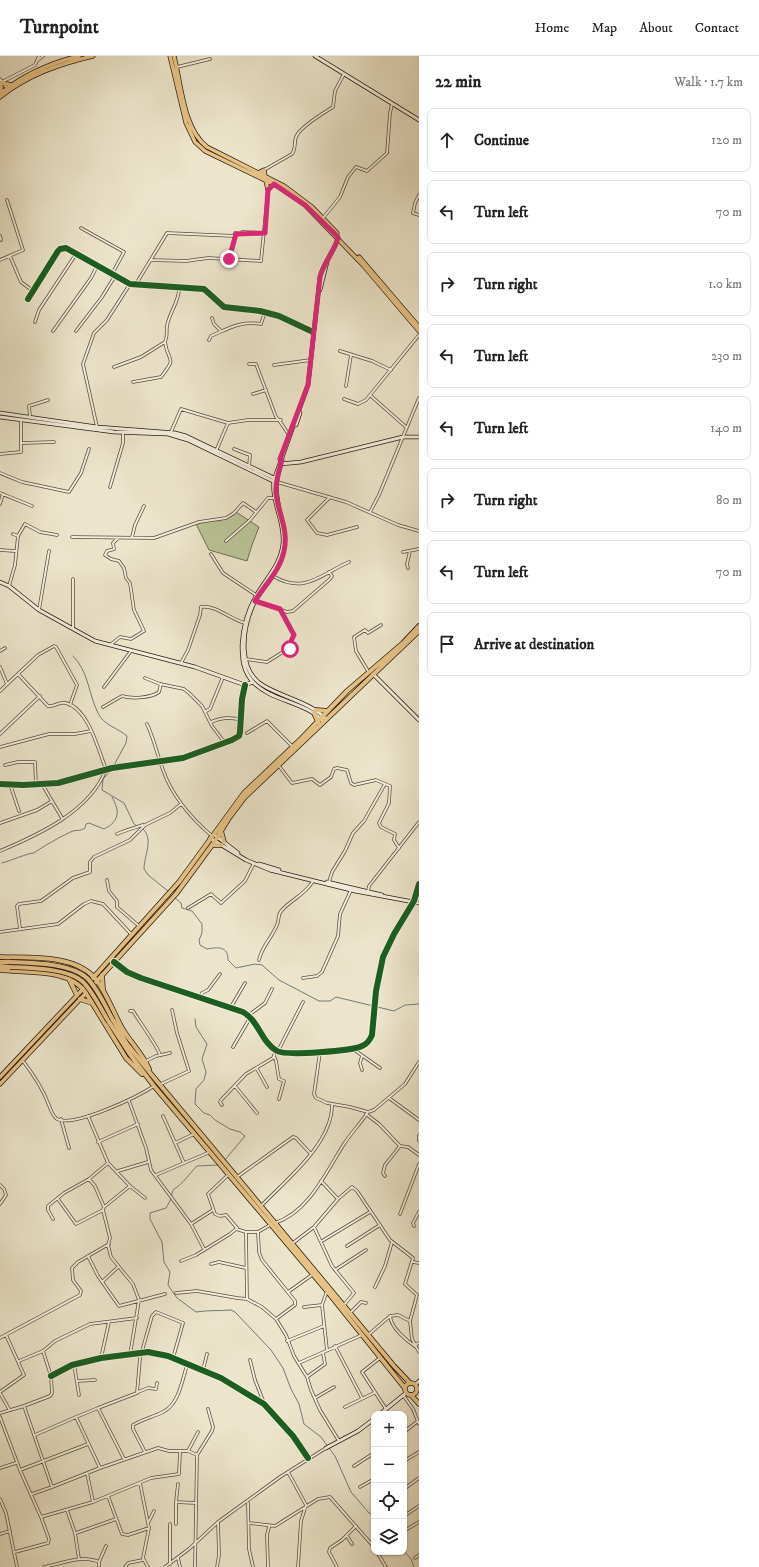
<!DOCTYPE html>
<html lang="en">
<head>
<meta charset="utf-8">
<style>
  :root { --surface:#fff; --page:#f6f6f6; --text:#222; --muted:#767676; --line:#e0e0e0 }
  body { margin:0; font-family:"IM FELL DW Pica",serif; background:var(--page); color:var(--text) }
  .controls { position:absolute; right:12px; bottom:12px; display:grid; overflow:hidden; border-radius:8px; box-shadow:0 1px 3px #0004 }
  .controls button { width:36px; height:36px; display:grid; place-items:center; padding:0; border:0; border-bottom:1px solid var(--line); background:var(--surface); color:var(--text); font:20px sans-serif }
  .stop { position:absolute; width:12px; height:12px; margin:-9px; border:3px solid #db2777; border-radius:50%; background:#fff }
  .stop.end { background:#db2777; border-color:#fff; box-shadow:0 1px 4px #0008 }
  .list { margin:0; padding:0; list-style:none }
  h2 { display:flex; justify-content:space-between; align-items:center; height:52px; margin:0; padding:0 16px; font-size:17px }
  h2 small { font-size:13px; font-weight:400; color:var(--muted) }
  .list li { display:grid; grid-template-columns:26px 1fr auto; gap:12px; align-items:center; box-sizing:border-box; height:64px; margin:0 8px 8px; padding:0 8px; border:1px solid var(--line); border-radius:8px }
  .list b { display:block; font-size:15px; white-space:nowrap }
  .list em { font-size:13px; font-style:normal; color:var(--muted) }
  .icon { flex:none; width:22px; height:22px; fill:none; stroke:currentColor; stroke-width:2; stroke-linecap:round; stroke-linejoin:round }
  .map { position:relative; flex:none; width:419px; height:1511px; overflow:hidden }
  header { display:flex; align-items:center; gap:24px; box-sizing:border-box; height:56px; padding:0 20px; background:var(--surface); border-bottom:1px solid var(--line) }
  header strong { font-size:19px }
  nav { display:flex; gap:22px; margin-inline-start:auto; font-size:14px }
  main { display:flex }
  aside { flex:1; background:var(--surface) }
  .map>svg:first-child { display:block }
</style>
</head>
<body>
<header>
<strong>Turnpoint</strong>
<nav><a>Home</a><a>Map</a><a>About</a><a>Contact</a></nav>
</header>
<main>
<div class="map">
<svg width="419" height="1511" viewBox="0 0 419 1511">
  <rect width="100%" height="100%" fill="#ece5cb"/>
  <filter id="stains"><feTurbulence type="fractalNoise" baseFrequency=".005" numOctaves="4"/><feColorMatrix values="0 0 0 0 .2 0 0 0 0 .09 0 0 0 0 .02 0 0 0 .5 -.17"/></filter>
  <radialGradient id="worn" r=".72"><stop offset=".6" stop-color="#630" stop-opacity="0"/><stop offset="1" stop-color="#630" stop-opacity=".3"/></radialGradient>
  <path fill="#bac496" stroke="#717054" d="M236,456L259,471L252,489L247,505L209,494L196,468L211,464L219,465Z"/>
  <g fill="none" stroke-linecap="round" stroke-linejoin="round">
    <path stroke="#6f7c7c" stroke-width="1" d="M73,600C89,616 88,637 98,657C103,669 118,672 127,680L126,687L113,711
      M112,713L103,723L102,734L124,747L134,768L140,772
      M143,773C154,783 144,800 144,813L148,819L168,835
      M2,807C10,805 28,797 34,797C40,792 65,778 73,775C77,774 81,775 85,772L86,768L89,767L104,773C120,765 120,755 112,741
      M174,841L181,847L182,852L192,855L202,868V877L199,884L200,889L207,893C218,891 228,890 228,904L236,912L255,908L262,909L279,924L319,945H330L336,941L394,955L405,949L419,948
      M195,963L196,971L207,988L202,1003L206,1016L204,1024L196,1033L195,1048L204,1057L210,1059L215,1064L230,1073L240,1076L245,1080L224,1105
      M218,1109L197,1110C187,1120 185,1126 173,1134L170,1145L166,1152L150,1157V1163L162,1186L164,1206L170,1216L168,1229L177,1242L196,1256C209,1254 219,1255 231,1254L235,1256L271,1294L283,1312L291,1333L299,1348L304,1368L321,1381L335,1400L351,1436L369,1457L374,1460
      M404,1495L411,1503L414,1511"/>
    <g stroke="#594f40" stroke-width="3.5">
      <path id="street" d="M38,4L43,0
        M177,11L210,3
        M0,23L7,32
        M2,26L35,9L39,0
        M264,114L292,98C297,91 293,85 297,79C303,69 322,58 333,51L335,35L344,18
        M419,139L415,147L413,157L419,159
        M323,162L340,141L348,121L356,111L367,115L387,97L390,57L392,48
        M81,172L124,196L112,218
        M0,180L1,184
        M10,200L21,226L33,235
        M229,203L235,180
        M0,204L23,194L7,144
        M151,204L186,205L208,202L261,205L268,135
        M136,228L167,177L235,180V177L241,178L242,176L265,177
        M28,243L58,195L60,193L66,192L130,228L204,233L224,251L260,255L279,260L313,276
        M212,262L214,268L221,275
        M35,266L39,254L76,198
        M53,275L91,222L97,210
        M76,275L102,241L115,220
        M209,284L211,280C230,272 239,265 261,268L265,256
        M340,295L372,305L391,314
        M249,308H256L276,361C281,366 284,372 289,379
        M274,309L311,304
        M114,311L141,301L165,286
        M133,326L161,321C178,299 168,308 165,286C168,280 166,276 167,270C169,257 179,246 179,233
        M346,330L351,299
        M253,338L266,334
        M371,340L406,371
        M344,343L358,348L366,344L419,279
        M30,361L29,350L48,344
        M97,371L83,308L94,277L107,264L130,228
        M171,376L181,353L228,367L248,364H281
        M22,387L54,386
        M234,393L250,399L249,411
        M216,395L228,367
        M0,398L21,396V364
        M0,417L22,426L69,436L81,417L89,393
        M277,426L346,446L398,469L419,475
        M110,431L123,387V376
        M0,437L32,450
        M329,442L307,464L317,477L327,479L357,471
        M0,448L3,438
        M370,456L379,439L419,342
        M18,480L25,468L40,476L57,479
        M72,481L154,482L199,466L226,462L234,457L243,447L256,456
        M132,481L135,469L144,450
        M226,485L250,464L268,442H274
        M0,494L15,495
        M403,496L419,493
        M211,498L223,517L256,539
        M408,512L407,508L410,495
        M273,520C305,539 321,518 349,506
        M73,523V573
        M9,530L15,509L18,480L13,478
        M255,545L287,556L293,555L330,523L332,520L329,516
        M39,554L49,495
        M110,589L120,581L131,583L144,575L134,554L130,527L126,522L124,512L119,505L111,503L105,499L107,495L114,493L113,487L118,482
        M0,595L5,592
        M246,603L267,606L291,591V585L294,579L280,553
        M181,607L188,594L200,559L201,551C215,548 231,564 245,567
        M0,611L7,628
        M368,615L356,595L354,581L365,574L368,577L381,569
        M145,622L160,628L184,633L190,638L202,650L212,670L225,687
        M104,631L131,595
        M0,635L38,599L54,590L56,591L77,629L70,649
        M103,651L122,640C132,643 151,642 159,636L161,628
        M206,655L210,653L223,621
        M211,666C222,661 230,661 242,664
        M147,668C154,683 157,698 163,714C172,740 191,762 212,780
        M247,677L267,665L293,691
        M0,678L40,640
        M0,691L49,678H75L91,675
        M5,709L18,706H35L36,728
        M279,710L292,727L312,723L320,729L331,721L334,713L337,712L347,714L351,727L354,729L376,724L390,730L389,747L379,767L381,771L395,778L394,784L399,792
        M0,728L23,729L58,727L112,712L183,702L232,684L239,680L240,676L242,643L245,629
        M10,728L19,755
        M42,728L62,762
        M0,767L37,754L52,745
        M117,778C126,774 134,772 143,769
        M0,795C38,779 91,755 106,713C98,694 89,653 66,647C59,645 55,651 48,650L18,618
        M107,824L109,835L117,845V851L139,870
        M329,826L332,816L345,795L353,777L364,765L385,728
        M368,835L369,830L419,766
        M188,852L211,838L221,847L245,825L254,807
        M20,873L17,850L19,848L41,845L73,822L90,816V806L94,801L130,784L145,769L170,757L181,748
        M0,876L58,868L84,848L91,845L103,848L131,878
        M259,904C262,889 274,880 278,866C279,861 278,858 282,854C291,844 307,837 313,825
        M303,922L317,920L322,916L338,880L340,858L351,834
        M200,941L202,937L208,934L220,918
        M231,951L245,927
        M130,955H133C139,965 158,991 160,999
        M249,959L265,947L272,933
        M233,991L250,962
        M353,993L380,1012
        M278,995L303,946
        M320,996L314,1038L316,1042L327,1047L350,1051L368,1056L374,1054L405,1028L419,1006
        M274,1000L276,1005L279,1023L284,1025L279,1043
        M23,1005C33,1018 42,1031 48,1047C50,1051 52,1060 57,1063C74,1072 139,1040 154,1030
        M146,1005L156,1000L170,997
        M257,1013L267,1031
        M362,1014L360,1007L362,1000
        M161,1028L189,1015L177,977L172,954
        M235,1030L257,1057
        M389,1042L419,1064
        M129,1045L146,1092L151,1114L191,1168L204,1193
        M222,1049L220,1046L221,1044L246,1018L273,1002L276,994
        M366,1058L379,1068L400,1090
        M88,1060L108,1107
        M163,1060L184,1107
        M61,1063L69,1092
        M419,1079V1085
        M98,1086L138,1068
        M175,1087L194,1078
        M118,1115L148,1106
        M156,1119L210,1096
        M228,1119L208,1138L215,1158L220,1160L226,1159L237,1172
        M385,1120L383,1117L385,1109L400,1090L408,1091L419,1099
        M237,1121L293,1081L296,1082L310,1097
        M89,1123L95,1130L104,1151L103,1154L110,1182L108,1189L111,1201L133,1228L139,1244L130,1299
        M321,1125L338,1143
        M0,1129L4,1133L6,1139L0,1148
        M130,1130L145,1142
        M58,1143L76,1168L103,1154
        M261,1150C286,1124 333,1087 332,1048
        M400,1158L419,1108
        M53,1163L48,1154V1150L64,1137L89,1123L108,1107L130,1130L104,1151
        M275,1167C309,1156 326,1116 344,1088C351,1077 361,1067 368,1056
        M191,1168L213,1154
        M270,1169L258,1176L259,1196L262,1204L295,1245V1249L276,1263
        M414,1170L413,1167L419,1156
        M314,1171L332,1210L354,1237L344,1249
        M246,1176L247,1243L262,1251L276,1263L286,1279L294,1300L307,1321L311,1334L320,1354L339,1385
        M322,1185L370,1156
        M293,1187L314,1171L338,1143L352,1131L357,1135L390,1184L413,1202L405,1228L417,1239
        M347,1190L380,1169
        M88,1200L98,1220L119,1250L165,1238
        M181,1205L196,1199L230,1178L236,1173L246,1176H258
        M413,1206L419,1207
        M211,1208L219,1206L246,1212
        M335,1214L366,1194
        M102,1226L118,1211
        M375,1231L385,1210L392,1186
        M327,1235L322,1249L327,1294
        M288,1236L312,1219
        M176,1237L197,1235L237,1242L247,1243
        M417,1239L410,1265L412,1283L419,1296
        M304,1251L322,1249
        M350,1257L361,1246L366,1247
        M390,1260C391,1272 407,1285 416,1291
        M368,1279L390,1260L398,1259L410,1265
        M0,1282L80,1239L81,1235L73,1224L72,1212L78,1206L109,1188
        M287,1285L324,1270
        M415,1289L419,1287
        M335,1290L362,1342
        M101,1302L109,1266
        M380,1302L362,1316L386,1353
        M250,1304L255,1324L264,1347
        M19,1305L43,1295L55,1285L90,1268L137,1262
        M299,1307L362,1279
        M74,1308L79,1339
        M203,1314L207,1298
        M51,1320L72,1309L101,1302L148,1296L168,1300L221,1322L264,1348L293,1380L308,1402
        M307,1321L325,1308L323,1297
        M77,1325L95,1324
        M0,1336L24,1319L6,1279
        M138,1336L148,1332L156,1333L157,1327
        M0,1337L9,1353
        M403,1339L413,1353L419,1368
        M315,1342L334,1331
        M24,1350L52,1431L32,1438
        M345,1351L374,1337
        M98,1352L137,1337L140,1302L152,1260L156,1256L183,1267L173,1302
        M0,1357L24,1350L50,1340L52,1337L51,1320L43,1295
        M0,1361L20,1414L88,1388
        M76,1361L98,1352L124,1403
        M404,1376L418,1365
        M35,1379L76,1361L100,1412L52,1431
        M188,1395L198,1376
        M145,1396L133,1373V1369C143,1363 153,1361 163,1356C179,1348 182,1325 187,1309
        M404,1405L419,1396
        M354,1410L374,1397
        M0,1412L16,1407
        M100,1412L158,1392L169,1395H188L197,1399
        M20,1414L41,1461L93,1446L151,1422L179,1418L180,1395
        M288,1416L306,1449L301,1465L298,1511
        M87,1417L93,1446
        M140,1427L149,1472L143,1502L148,1511
        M360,1431L374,1423
        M404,1433L419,1422
        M108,1440L122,1478L128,1479L149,1472
        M0,1443L6,1457L17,1511
        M176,1446L196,1447
        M248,1447L249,1493L253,1511
        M67,1454L75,1477L79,1503
        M404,1460L419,1450
        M148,1467L154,1455
        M249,1467L275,1470L318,1443L330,1441L374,1491
        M176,1468V1446L178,1428
        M404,1475L419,1466
        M76,1477L116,1463
        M0,1478L10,1475
        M347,1480L352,1488
        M15,1496L48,1487L49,1483L41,1461
        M377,1496L386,1511
        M178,1502L180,1511
        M415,1502L419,1499
        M99,1506L106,1490
        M170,1508V1468
        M44,1511C61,1508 82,1498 99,1506V1511
        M125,1511L128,1507L143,1504
        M165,1511L189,1493L218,1466L280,1421L326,1392
        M195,1511L197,1399L212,1375L213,1371L208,1353
        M217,1511L219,1499L218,1466
        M268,1511L267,1479L269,1471
        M337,1511L329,1496L330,1492L342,1484L356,1470"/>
    </g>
    <g stroke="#281d12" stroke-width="4.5">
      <path id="secondary" d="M315,0L419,64
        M320,234L327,206
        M0,357L97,371L175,377L186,380L276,423
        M0,361L114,376L168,378L188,384L275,426
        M296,369L300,357
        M280,408L301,406L403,381H419
        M280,506C291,482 279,463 277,439C275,428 278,418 281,408
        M272,521C266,530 258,539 253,549C242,574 237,615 264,630C284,642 310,646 326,663
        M0,526L9,530L39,554L95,585L195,611L245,629L253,626
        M373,618L419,664
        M324,666C305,645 272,646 253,626C243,615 242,603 242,589C243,571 247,556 256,540C266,522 281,509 283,487C285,465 271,446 274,424L308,329L320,221C323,208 336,192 338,182
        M216,780L238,797
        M210,782L246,804L270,814L355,835L419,847
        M259,808L279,814
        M327,826L382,839
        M114,906L127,916L141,922L243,956C259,965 261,986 277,995C286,1000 352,995 362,990C367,988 370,984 372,979L376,935L383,901L394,878L414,845L419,828
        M415,1329L419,1325
        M380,1358L406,1337
        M326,1392L358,1375L374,1363"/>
    </g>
    <g stroke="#281d12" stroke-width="5">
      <path id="primary" d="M170,0L186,67L195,86L205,95L277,130L305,149L363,209L419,275
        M174,0C181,27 183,73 207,91L284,130L312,151L337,177
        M3,27L12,29
        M1,37V27
        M0,38C23,19 50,7 79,0
        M0,41C28,19 59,8 93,0
        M258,117L264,114L265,120
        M266,125L268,134
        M359,201L419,271
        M0,1021L83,933
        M0,1028L86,937"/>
    </g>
    <g stroke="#281d12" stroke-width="5.5">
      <path id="highway" d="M316,654L328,655
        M314,657L318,666
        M221,775L224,786
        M212,789H221
        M0,901C29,902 72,898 94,921C106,935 113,956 122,972C130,986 143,998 149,1013
        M0,906H10
        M0,910L10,911
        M0,914C27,917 69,912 86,937L126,1002L142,1018
        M102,919L103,934
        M69,923L77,939
        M83,933L179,826L244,737L302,682L347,635L403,587L419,570
        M86,937L176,838L215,785L229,762L244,742L419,575
        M80,943L92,947
        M113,964L127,988L151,1018L394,1310L410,1327
        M109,966L129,997L154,1030L327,1235L404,1331
        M405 1333a6 6 0 1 1 12 0a6 6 0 1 1-12 0Z
        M411,1339L419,1348"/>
    </g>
    <use href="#street" stroke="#f3eedd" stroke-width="2"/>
    <use href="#secondary" stroke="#f3eedd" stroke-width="3"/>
    <use href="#primary" stroke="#e6c286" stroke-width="3.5"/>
    <use href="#highway" stroke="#e6c286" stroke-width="4"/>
    <g stroke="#281d12" stroke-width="5.5" stroke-linecap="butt">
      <path id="highway-bridge" d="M10,906C32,907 71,907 87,922C98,933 105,950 113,964
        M10,911C30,912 66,912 82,925C93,935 101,954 109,966"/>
    </g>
    <use href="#highway-bridge" stroke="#e6c286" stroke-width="4"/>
    <g stroke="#f3eedd" stroke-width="8">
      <path id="cycleway" d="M28,243L58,195L60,193L66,192L130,228L204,233L224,251L260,255L279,260L313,276
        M0,728L23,729L58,727L112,712L183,702L232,684L239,680L240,676L242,643L245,629
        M114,906L127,916L141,922L243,956C259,965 261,986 277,995C286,1000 352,995 362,990C367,988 370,984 372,979L376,935L383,901L394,878L414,845L419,828
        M51,1320L72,1309L101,1302L148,1296L168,1300L221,1322L264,1348L293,1380L308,1402"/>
    </g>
    <use href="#cycleway" stroke="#1b5e20" stroke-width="6"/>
  </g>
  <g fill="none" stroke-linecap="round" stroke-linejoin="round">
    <path stroke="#db2777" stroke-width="5" d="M229,203L236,178L265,177L268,134L274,128L305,149L338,181C337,191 323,208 320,221L308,329L280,403L282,404C279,415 275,426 276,437C278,457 289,474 284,495C280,515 265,528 255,545L280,553L294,579L291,585L290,593"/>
  </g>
  <rect width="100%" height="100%" filter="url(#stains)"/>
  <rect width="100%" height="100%" fill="url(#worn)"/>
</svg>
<div class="controls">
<button>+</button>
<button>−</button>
<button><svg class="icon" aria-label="locate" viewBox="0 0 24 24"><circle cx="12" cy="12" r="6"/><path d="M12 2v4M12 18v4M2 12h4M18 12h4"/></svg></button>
<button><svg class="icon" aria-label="layers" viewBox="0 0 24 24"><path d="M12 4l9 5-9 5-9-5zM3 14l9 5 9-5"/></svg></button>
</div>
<div class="stop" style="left:290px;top:593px"></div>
<div class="stop end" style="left:229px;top:203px"></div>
</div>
<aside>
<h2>22 min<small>Walk · 1.7 km</small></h2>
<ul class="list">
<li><svg class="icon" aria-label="ahead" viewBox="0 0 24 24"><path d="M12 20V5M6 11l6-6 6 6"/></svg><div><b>Continue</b></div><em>120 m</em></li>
<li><svg class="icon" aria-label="left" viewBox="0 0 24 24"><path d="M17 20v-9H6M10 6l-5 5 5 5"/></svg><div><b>Turn left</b></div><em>70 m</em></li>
<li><svg class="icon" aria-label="right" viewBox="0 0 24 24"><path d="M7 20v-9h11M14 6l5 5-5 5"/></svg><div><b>Turn right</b></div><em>1.0 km</em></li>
<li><svg class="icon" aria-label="left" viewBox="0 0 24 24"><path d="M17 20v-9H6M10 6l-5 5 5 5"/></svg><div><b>Turn left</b></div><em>230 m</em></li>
<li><svg class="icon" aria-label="left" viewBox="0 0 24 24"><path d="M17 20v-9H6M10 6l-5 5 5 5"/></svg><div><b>Turn left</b></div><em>140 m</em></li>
<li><svg class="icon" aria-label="right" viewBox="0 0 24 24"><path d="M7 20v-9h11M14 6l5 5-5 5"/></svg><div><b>Turn right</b></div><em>80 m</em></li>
<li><svg class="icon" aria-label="left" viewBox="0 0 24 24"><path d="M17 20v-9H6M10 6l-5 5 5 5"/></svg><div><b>Turn left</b></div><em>70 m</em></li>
<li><svg class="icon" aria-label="arrive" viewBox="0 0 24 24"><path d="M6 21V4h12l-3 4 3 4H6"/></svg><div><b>Arrive at destination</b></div></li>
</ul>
</aside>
</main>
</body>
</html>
